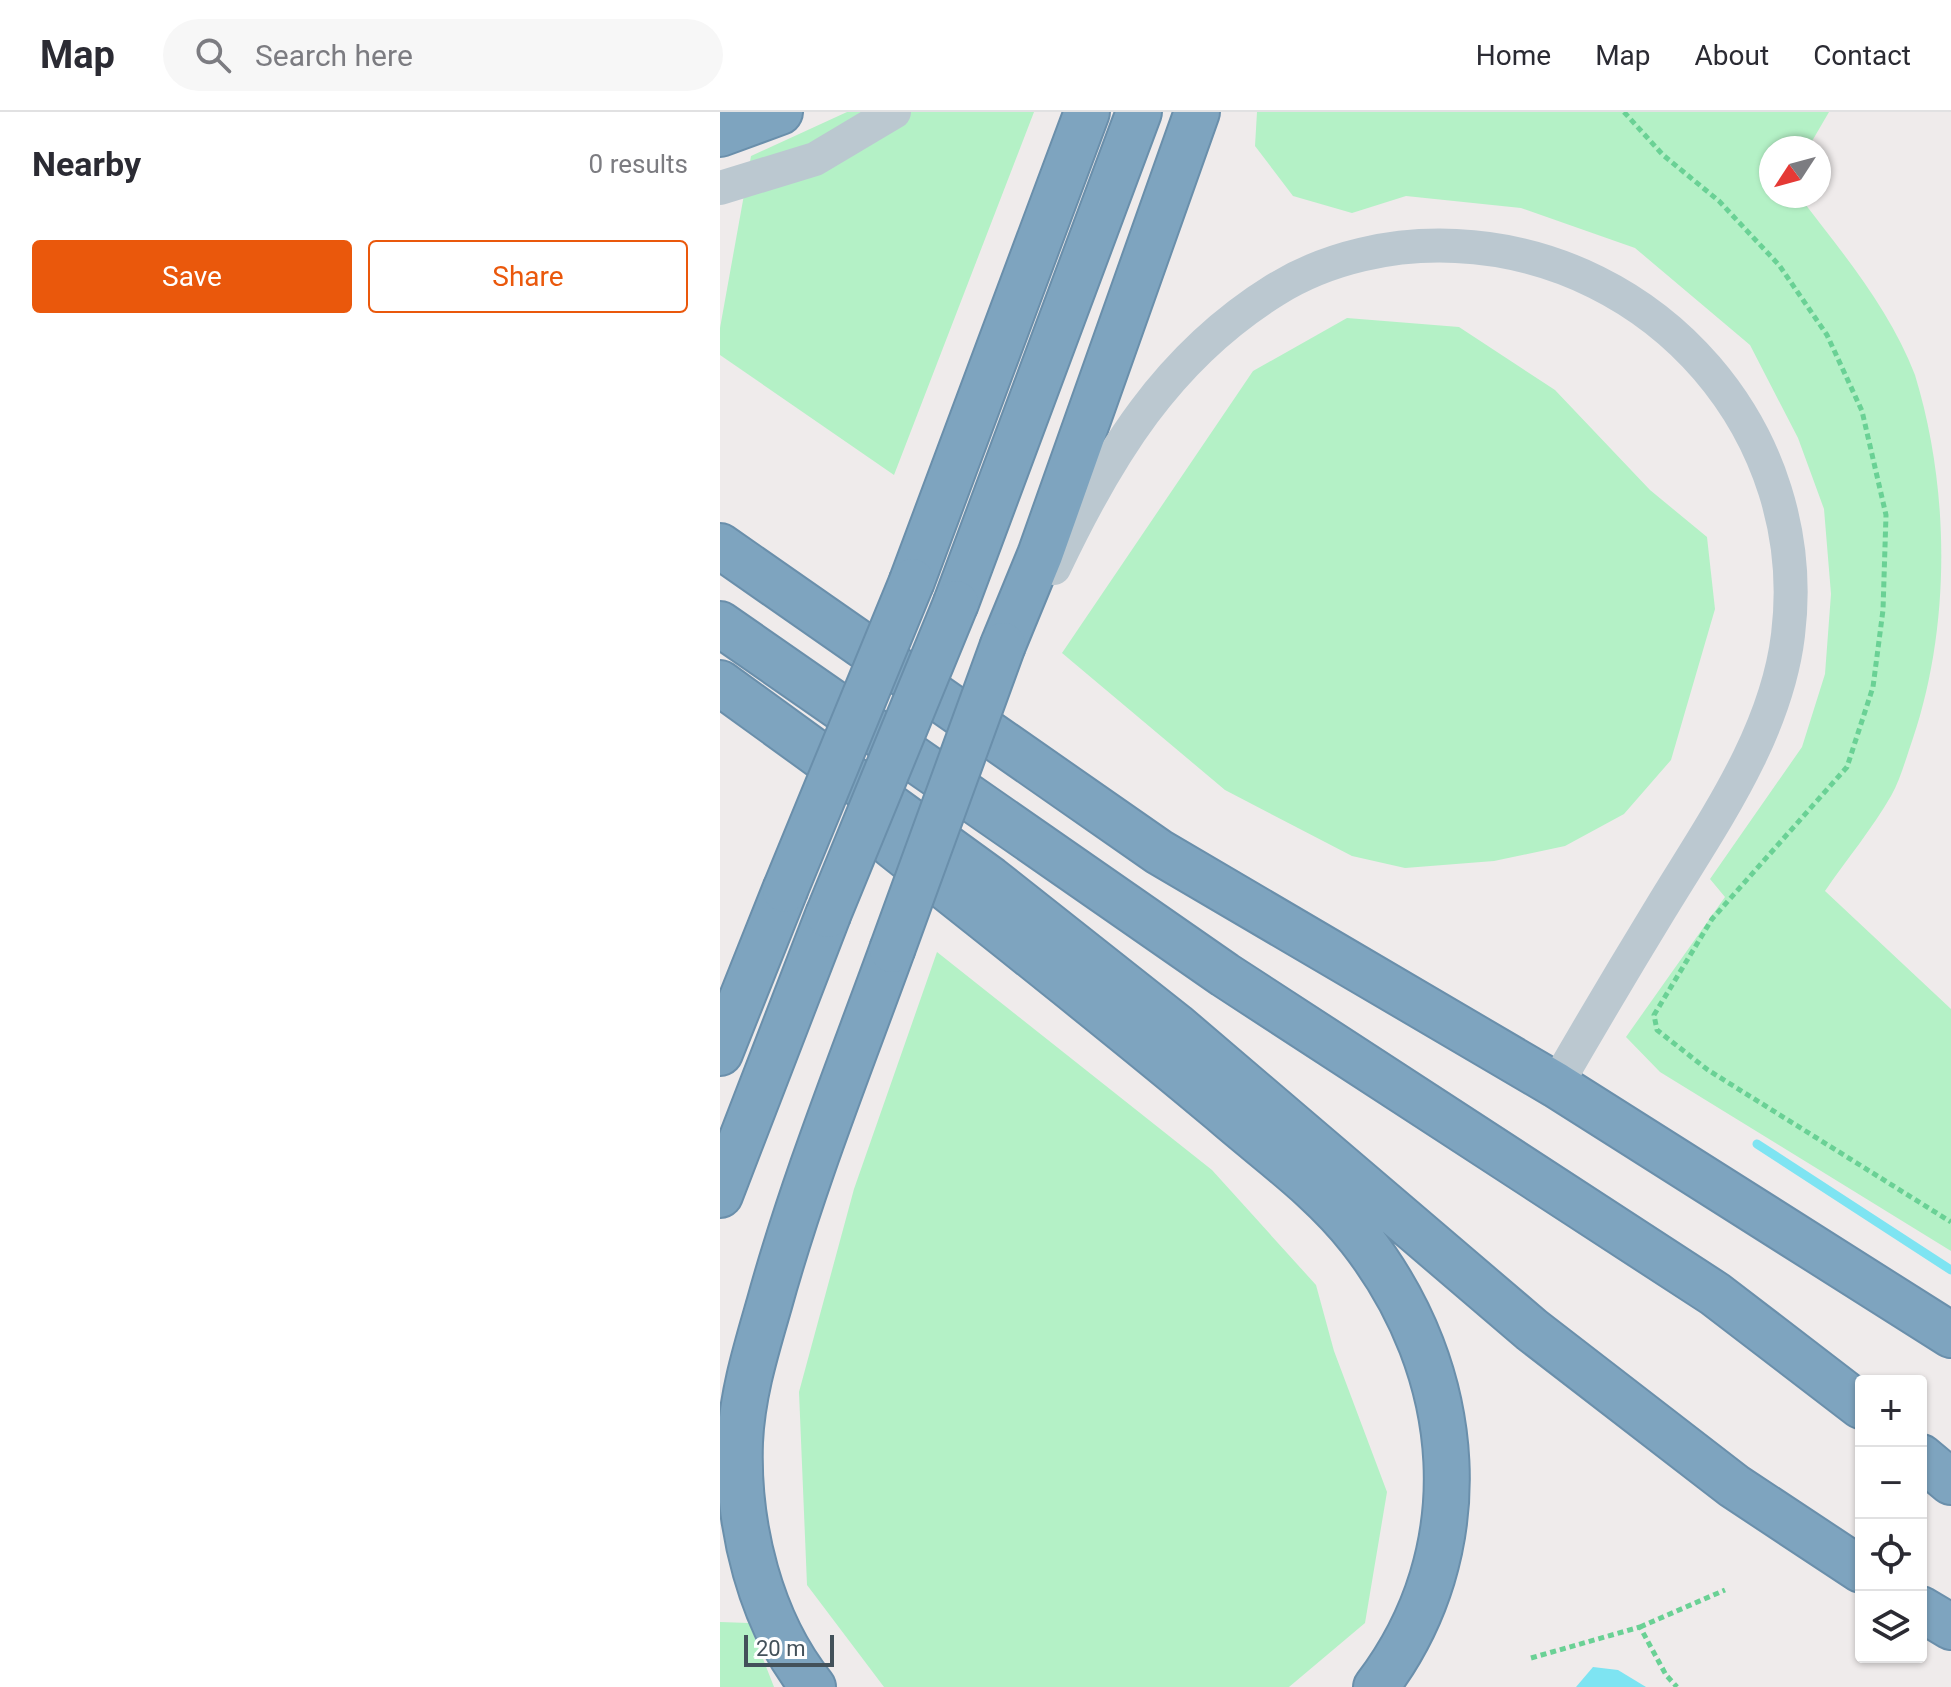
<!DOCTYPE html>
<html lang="en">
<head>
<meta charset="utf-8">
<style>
  :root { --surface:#fff; --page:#f7f7f7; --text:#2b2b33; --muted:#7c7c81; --line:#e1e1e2; --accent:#ea580c }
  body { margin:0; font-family:Roboto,sans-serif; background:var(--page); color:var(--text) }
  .controls { position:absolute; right:24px; bottom:24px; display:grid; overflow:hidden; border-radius:8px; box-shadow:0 2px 6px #0004 }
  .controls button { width:72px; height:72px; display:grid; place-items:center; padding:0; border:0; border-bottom:2px solid var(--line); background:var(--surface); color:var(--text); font:40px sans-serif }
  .compass { position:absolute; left:1039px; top:24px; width:72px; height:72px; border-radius:50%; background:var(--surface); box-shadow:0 2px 6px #0004; rotate:234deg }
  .scale { position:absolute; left:24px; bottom:20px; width:90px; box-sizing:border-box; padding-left:8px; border:4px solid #43515a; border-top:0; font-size:22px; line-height:28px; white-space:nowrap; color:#43515a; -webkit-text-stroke:6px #fff; paint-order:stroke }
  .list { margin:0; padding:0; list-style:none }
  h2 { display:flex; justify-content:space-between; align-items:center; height:104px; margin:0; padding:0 32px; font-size:34px }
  h2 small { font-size:26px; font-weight:400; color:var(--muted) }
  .actions { display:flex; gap:16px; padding:24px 32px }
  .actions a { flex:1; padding:18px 0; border:2px solid var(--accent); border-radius:8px; text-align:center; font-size:28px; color:var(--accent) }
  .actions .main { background:var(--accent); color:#fff }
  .icon { flex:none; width:44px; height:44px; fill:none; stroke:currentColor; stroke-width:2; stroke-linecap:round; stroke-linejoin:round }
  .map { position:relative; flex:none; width:1231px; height:1575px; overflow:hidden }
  header { display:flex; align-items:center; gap:48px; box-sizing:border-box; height:112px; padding:0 40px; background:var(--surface); border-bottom:2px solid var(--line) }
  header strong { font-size:38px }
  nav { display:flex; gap:44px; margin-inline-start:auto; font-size:28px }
  .search { width:560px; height:72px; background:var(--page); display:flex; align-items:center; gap:20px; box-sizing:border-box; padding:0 28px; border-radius:44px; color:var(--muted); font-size:30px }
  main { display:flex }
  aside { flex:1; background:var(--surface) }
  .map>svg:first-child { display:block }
</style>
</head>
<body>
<header>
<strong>Map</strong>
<div class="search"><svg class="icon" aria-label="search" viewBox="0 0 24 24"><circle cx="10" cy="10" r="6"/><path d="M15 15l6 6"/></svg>Search here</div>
<nav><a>Home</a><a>Map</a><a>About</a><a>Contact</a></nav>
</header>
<main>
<aside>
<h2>Nearby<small>0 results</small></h2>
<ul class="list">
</ul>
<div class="actions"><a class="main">Save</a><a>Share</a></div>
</aside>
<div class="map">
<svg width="1231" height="1575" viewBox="0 0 1231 1575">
  <rect width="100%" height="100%" fill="#efebeb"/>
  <path fill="#b4f1c6" d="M127,0H314L174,363L0,243V216L31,44Z
    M537,0H1109L1088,36H1051V84H1079C1121,139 1170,197 1195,263C1231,381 1231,522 1189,638C1184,653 1179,670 1171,684C1152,717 1127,747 1105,779L1231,897V1139L940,960L906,925L1005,785L990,767L1082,635L1105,562L1111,482L1104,397L1078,326L1030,233L915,136L801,96L686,84L632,101L573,84L535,34Z
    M627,206L739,215L835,278L930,378L987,425L995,497L951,648L904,702L845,734L774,749L685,756L632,744L505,678L342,541L533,259Z
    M217,840L492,1058L596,1173L614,1239L667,1380L645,1511L569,1575H164L87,1473L79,1280L134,1077Z
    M0,1510L29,1511L54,1575H0Z"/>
  <path fill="#7ee4f2" d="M873,1555L898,1558L926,1575H856Z"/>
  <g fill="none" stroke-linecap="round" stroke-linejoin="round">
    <path stroke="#7ee4f2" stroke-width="9" d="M1037,1032L1231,1158"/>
    <g stroke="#6a8fab" stroke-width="48">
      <path id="highway" d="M0,22L60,0
        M0,434L439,740L836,973L1231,1223
        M192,469L367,0
        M236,491L419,0
        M0,512L505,863L995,1182L1141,1294
        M283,533L320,443L477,0
        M0,571L270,767L456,914L812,1218L1014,1374L1141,1458
        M172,733C283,821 394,908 502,999C549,1040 602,1077 640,1126C745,1260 760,1438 656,1575
        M0,941L65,778
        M0,1083L108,803
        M1201,1345L1231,1370
        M1201,1497L1231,1515
        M93,1575C40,1509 17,1414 20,1330C22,1283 36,1238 49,1193C82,1073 129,956 172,838"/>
    </g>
    <path stroke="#6ad195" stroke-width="5" stroke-dasharray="6 4" stroke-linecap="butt" d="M904,0L943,43L999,89L1059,153L1107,223L1142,299L1166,403L1163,498L1153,575L1127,655L992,807L934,903L937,918L988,958L1231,1110
      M920,1515L1005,1478
      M811,1546L920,1515L946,1563L957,1575"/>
    <path stroke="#bbc8d0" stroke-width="34" d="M0,76L95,47L174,0
      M334,456C387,344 447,245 555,178C608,145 674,131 736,134C937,143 1093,321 1068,523C1056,623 992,712 941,796C905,855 870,914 836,973"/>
    <use href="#highway" stroke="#7ea4bf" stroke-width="44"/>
    <g stroke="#6a8fab" stroke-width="48" stroke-linecap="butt">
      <path id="highway-bridge" d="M65,778L192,469
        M108,803L236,491
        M172,838L283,533"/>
    </g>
    <use href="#highway-bridge" stroke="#7ea4bf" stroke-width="44"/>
  </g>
</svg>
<div class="controls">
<button>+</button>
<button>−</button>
<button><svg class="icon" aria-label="locate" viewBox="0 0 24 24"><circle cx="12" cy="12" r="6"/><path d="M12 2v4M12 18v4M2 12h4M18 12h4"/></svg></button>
<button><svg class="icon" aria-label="layers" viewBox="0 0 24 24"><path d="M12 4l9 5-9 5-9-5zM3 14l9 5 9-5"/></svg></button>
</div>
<svg class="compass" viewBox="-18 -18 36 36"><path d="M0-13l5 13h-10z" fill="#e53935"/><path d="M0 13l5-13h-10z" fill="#7c7c81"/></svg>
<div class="scale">20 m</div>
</div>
</main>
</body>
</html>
